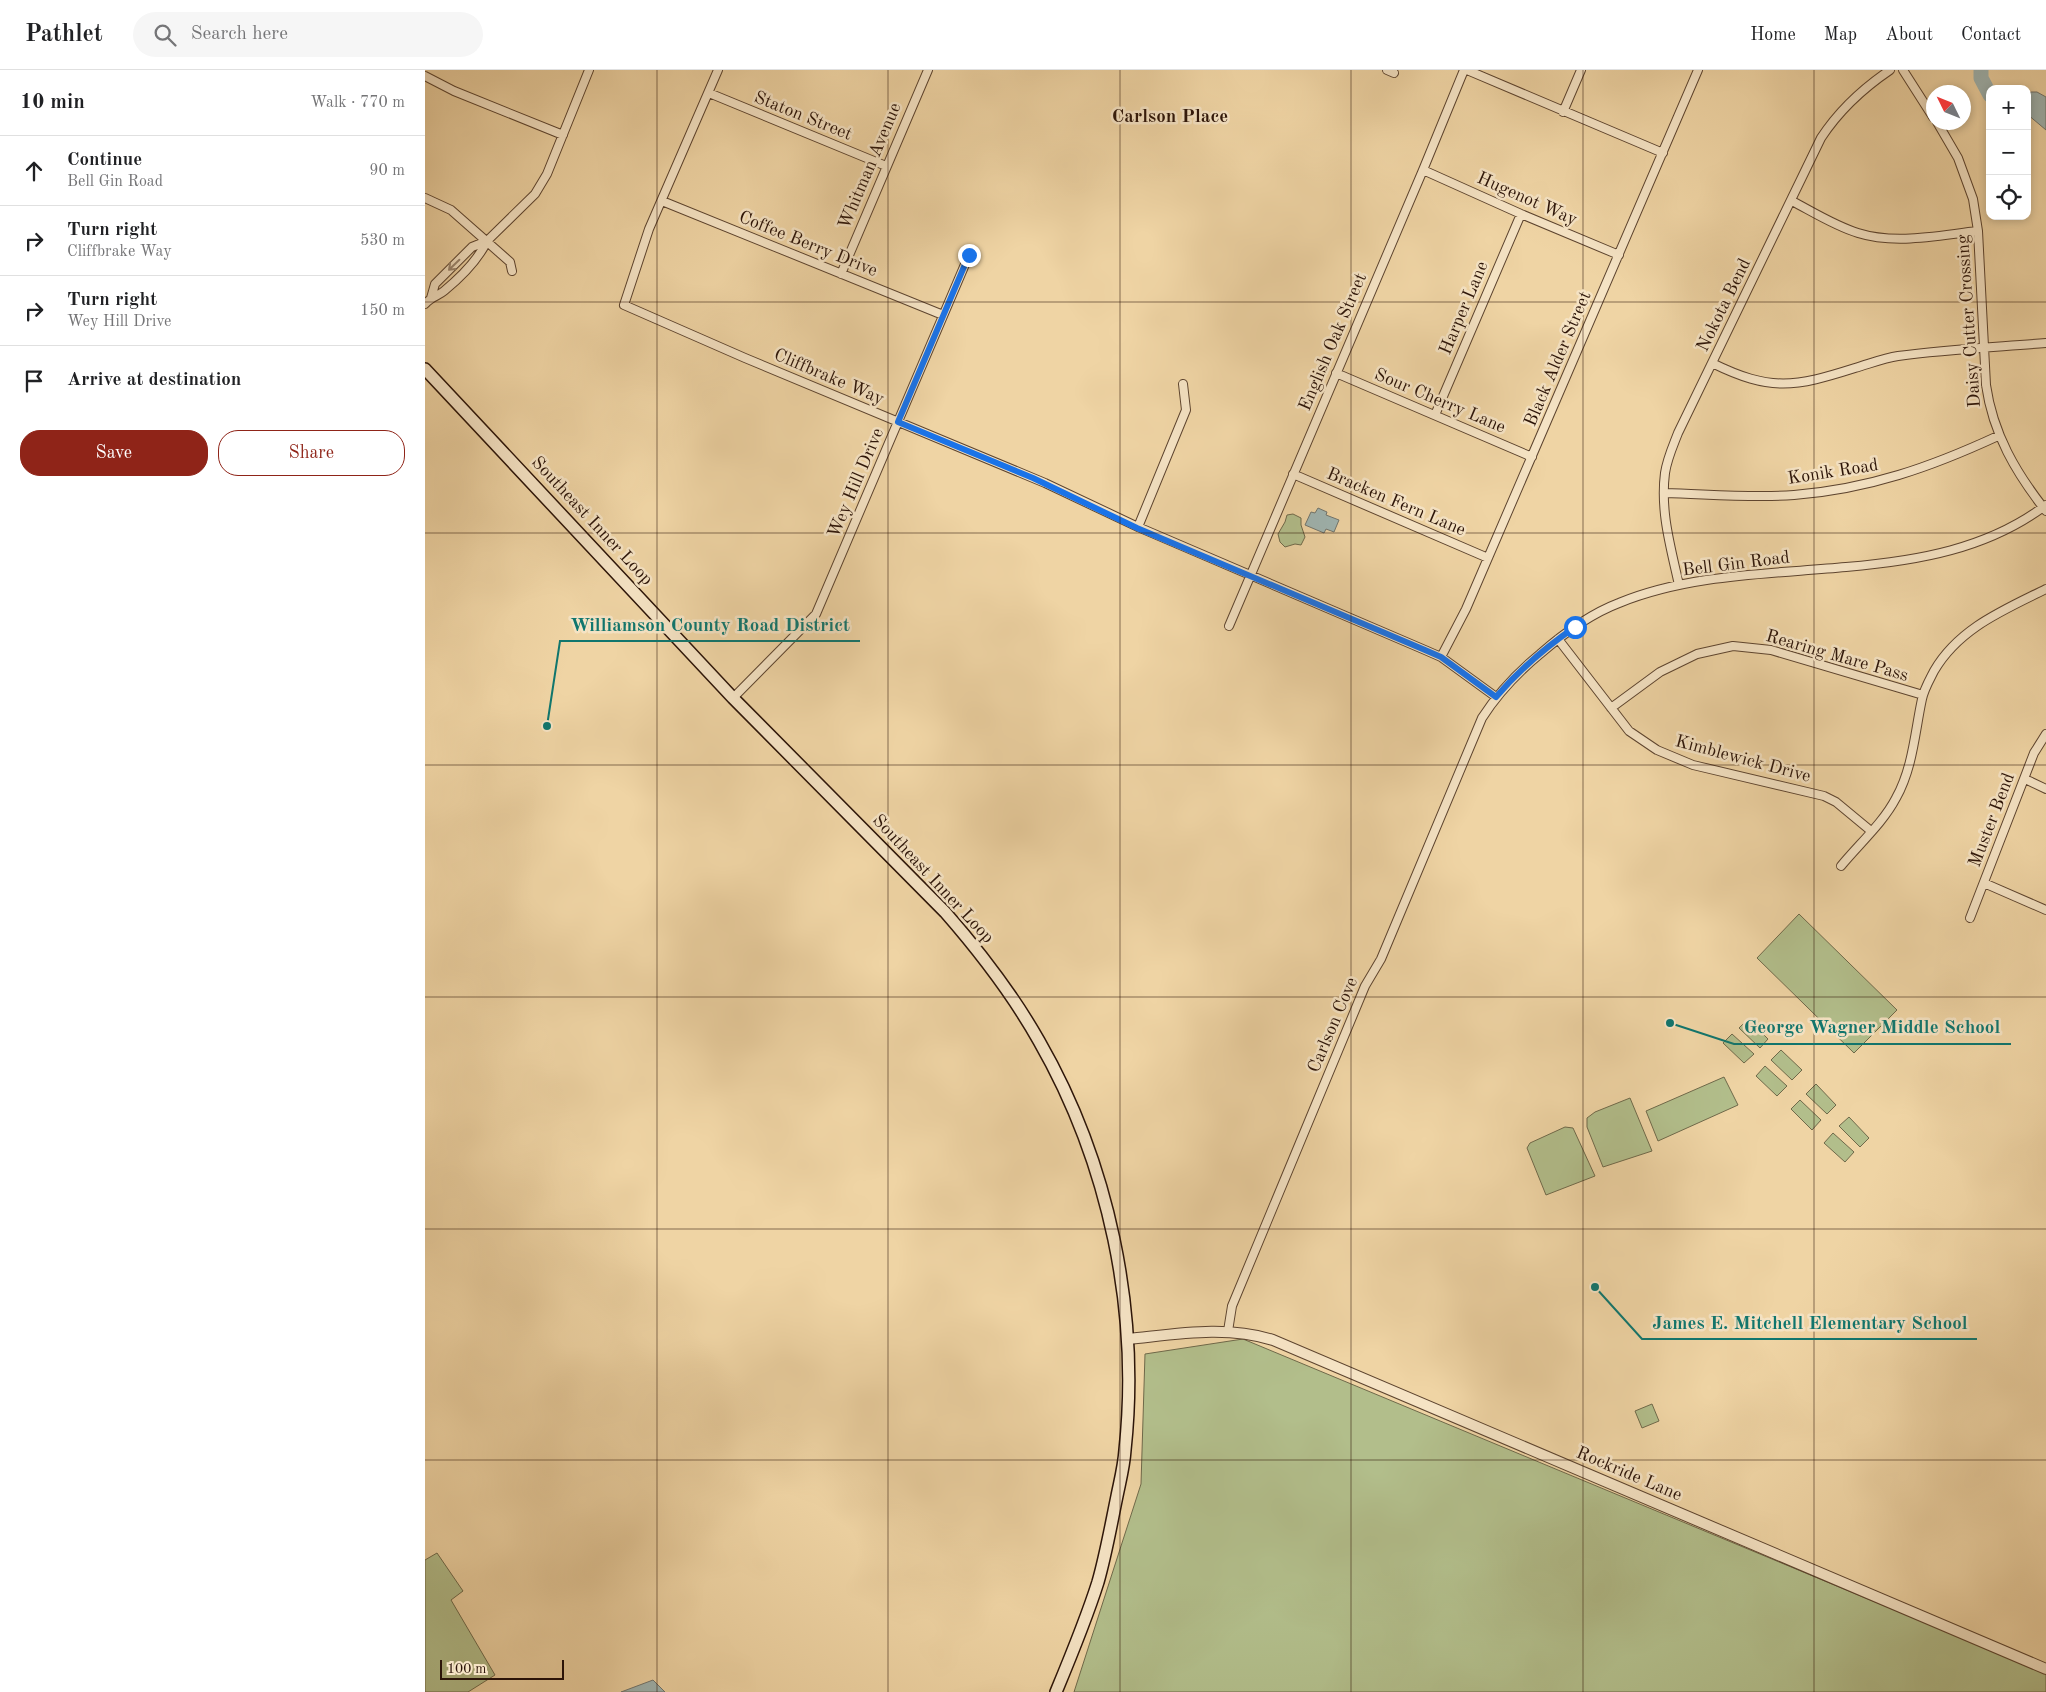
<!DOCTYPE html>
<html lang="en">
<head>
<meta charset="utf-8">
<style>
  :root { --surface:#fff; --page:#f6f6f6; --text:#202124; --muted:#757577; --line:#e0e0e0; --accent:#8f2418 }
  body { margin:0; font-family:"Old Standard TT",serif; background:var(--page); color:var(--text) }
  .controls { position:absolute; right:15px; top:15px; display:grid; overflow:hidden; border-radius:10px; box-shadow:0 2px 8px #0003 }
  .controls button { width:45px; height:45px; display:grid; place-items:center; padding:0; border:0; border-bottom:1px solid var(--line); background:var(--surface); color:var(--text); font:25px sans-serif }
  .compass { position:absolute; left:1501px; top:15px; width:45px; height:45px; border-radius:50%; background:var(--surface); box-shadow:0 2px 8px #0003; rotate:313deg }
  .scale { position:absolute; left:15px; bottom:12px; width:124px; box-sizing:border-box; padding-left:5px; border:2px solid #2c1408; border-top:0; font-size:14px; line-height:18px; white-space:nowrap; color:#2c1408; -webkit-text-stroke:4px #f5e3c4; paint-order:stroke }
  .stop { position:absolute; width:15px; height:15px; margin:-11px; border:4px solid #1a73e8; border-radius:50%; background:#fff }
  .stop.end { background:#1a73e8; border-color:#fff; box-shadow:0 1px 5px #0008 }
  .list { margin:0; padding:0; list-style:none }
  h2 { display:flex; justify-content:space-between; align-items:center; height:65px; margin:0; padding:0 20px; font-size:21px }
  h2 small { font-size:16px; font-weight:400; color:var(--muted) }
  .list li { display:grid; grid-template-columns:32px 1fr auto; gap:15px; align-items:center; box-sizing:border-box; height:70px; padding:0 20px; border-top:1px solid var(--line) }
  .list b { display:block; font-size:19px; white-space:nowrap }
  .list p { margin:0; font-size:16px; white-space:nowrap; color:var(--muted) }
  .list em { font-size:16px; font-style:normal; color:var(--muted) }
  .actions { display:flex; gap:10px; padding:15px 20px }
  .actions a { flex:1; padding:11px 0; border:1px solid var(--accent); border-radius:20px; text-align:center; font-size:18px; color:var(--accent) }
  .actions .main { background:var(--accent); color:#fff }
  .icon { flex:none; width:28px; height:28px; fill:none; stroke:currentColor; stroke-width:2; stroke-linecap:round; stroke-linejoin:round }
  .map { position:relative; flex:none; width:1621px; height:1622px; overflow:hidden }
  header { display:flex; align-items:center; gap:30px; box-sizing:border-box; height:70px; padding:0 25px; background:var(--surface); border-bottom:1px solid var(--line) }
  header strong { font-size:24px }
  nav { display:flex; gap:28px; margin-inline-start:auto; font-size:18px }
  .search { width:350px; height:45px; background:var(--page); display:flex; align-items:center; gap:12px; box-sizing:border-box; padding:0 18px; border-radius:28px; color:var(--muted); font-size:19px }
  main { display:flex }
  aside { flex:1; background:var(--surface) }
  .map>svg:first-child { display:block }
</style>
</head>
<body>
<header>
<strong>Pathlet</strong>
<div class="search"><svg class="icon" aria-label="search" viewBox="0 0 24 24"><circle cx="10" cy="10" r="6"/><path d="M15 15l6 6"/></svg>Search here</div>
<nav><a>Home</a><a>Map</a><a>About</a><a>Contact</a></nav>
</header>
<main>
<aside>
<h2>10 min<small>Walk · 770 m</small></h2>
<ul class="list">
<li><svg class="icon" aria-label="ahead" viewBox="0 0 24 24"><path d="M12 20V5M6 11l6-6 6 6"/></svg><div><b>Continue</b><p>Bell Gin Road</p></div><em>90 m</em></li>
<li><svg class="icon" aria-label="right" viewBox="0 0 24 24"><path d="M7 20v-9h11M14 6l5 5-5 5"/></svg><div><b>Turn right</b><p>Cliffbrake Way</p></div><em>530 m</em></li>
<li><svg class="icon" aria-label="right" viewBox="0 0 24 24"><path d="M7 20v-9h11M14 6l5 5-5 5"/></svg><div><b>Turn right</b><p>Wey Hill Drive</p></div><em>150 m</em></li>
<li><svg class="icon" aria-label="arrive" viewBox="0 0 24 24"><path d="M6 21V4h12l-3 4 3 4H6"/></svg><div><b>Arrive at destination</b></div></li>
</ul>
<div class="actions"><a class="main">Save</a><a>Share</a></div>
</aside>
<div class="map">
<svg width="1621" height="1622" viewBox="0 0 1621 1622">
  <rect width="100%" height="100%" fill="#efd4a4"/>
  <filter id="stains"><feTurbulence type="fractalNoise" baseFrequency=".004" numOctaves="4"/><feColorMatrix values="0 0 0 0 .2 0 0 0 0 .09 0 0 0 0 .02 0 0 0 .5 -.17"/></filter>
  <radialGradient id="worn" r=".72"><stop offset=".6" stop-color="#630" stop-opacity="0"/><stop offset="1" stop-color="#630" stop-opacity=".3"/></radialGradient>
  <path fill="#b2be8b" stroke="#6f694a" d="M868,444L876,448V455L880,467L876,475L870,474L860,477L855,472L853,464L860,452L862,445Z
    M1374,844L1472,940L1429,983L1332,888Z
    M1323,949L1343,969L1335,978L1314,958Z
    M1307,964L1329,984L1319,993L1298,973Z
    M1356,980L1377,1000L1367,1010L1346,990Z
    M1340,996L1362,1016L1352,1026L1331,1006Z
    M1299,1007L1313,1035L1233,1071L1221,1041Z
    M1391,1014L1411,1035L1402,1044L1381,1024Z
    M1205,1028L1227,1081L1178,1097L1162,1057V1048L1170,1042Z
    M1375,1030L1396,1050L1387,1060L1366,1039Z
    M1424,1047L1444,1068L1435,1077L1414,1056Z
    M1140,1057L1148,1058L1170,1106L1121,1125L1102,1078L1105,1073Z
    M1408,1063L1429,1082L1420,1092L1399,1073Z
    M818,1269L1621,1603V1622H649L716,1414L720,1284Z
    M1227,1334L1234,1351L1217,1358L1210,1341Z
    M12,1483L38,1521L26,1530L70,1605L43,1622H0V1490Z"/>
  <path fill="#9fb5b2" stroke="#71756e" d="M1606,22H1612L1621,27V60L1602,44V24Z
    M893,438L902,442L901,445L914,450L909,462L901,459L899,463L880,455L886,442L890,443Z
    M228,1610L240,1622H196Z"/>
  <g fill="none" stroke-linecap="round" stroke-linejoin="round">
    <path stroke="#9fb5b2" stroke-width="15" d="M1556,0V8L1565,25"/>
    <g stroke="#5d442f" stroke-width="10">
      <path id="minor" d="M293,0L224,159L199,235L320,288L620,413L713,457L1000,580L1016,587L1071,627
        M962,0L969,3
        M1042,0L1238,83
        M1478,0L1508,47
        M0,6L29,21L138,65
        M284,23L461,96
        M1138,42L1156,0
        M1512,52L1533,88L1548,129L1553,161L1561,315C1568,364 1591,403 1621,441
        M998,100L1096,144L1194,185
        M0,128L26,140L85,192L87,201
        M237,131L518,245
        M1367,131C1388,142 1410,156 1433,163C1471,175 1515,165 1553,161
        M416,204L503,0
        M6,228L10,214L47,177L62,171L110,124L122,104L164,0
        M0,234C6,227 13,226 19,221C36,207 53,190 62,171
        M1287,293C1346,322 1370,317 1430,298C1444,294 1459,288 1473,286C1522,279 1572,277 1621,273
        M911,303L1107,387
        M1010,345L1096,144
        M868,404L1063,488
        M1240,423C1282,424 1327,428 1369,425C1444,419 1506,397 1573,366
        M713,457L761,340L758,314
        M1254,515C1246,478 1235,442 1240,403C1242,389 1248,376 1253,363L1396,68C1415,39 1437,19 1465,0
        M804,556L998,100L1039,0
        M1133,569L1204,661L1232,680L1268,695L1399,726L1411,732L1446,761
        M1016,587L1041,539L1273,0
        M308,628L391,544L544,185
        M1186,638L1235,602L1272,584L1308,576L1346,580L1498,625
        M1600,709L1621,719
        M1416,796C1434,774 1458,753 1471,728C1488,698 1490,661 1497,629C1499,619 1505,609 1509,601C1534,558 1579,540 1621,519
        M1559,813L1621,840
        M1545,848L1609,683L1621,664
        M803,1261L807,1236L940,916L956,889L1057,648C1073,623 1092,603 1115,584C1138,564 1165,544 1194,533C1265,504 1346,504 1421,497C1492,491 1563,479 1621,435"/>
    </g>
    <g stroke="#5d442f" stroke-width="12">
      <path id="tertiary" d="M704,1269C752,1264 801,1255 848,1270L1621,1599"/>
    </g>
    <g stroke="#2c1408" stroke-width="14">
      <path id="secondary" d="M0,299L308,628L520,842C555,882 588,925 614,971C684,1093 715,1241 700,1380C699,1396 695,1411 692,1426C686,1455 681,1484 673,1512C661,1550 646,1586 631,1622"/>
    </g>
    <use href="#minor" stroke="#f5e3c4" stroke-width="8"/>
    <use href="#tertiary" stroke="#f5e3c4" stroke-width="10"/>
    <use href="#secondary" stroke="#f5e3c4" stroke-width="11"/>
  </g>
  <defs><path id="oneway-shaft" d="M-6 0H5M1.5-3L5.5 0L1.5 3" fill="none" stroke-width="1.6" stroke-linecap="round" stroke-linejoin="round" transform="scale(1.25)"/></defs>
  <use stroke="#9b866f" href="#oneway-shaft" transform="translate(29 195) rotate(136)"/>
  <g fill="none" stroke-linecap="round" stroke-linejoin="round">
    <path stroke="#1a73e8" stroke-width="6" d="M544,185L473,352L608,408L712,458L1000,580L1016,587L1071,627C1094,600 1121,577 1150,557"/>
  </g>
  <path fill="none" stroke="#2c1408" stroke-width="1" stroke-opacity="0.55" d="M232,0V1622M463,0V1622M695,0V1622M926,0V1622M1158,0V1622M1389,0V1622M0,232H1621M0,463H1621M0,695H1621M0,927H1621M0,1159H1621M0,1390H1621"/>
  <g text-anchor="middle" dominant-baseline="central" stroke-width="5" stroke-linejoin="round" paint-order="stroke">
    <g font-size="18" fill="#2c1408" stroke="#f5e3c4">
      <text transform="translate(378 46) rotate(22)">Staton Street</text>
      <text transform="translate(445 96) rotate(-67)">Whitman Avenue</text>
      <text transform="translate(1102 129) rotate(24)">Hugenot Way</text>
      <text transform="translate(383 174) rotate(22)">Coffee Berry Drive</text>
      <text transform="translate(1299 235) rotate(-64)">Nokota Bend</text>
      <text transform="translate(1039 238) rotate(-67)">Harper Lane</text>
      <text transform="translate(1544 251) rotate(-94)">Daisy Cutter Crossing</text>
      <text transform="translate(908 272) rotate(-67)">English Oak Street</text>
      <text transform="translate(1133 289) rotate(-67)">Black Alder Street</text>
      <text transform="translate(404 307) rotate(23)">Cliffbrake Way</text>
      <text transform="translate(1015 331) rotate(23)">Sour Cherry Lane</text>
      <text transform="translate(1408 402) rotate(-9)">Konik Road</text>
      <text transform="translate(431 413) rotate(-67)">Wey Hill Drive</text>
      <text transform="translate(971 432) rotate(23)">Bracken Fern Lane</text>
      <text transform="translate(167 451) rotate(47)">Southeast Inner Loop</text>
      <text transform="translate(1311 494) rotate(-7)">Bell Gin Road</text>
      <text transform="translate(1412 586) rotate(16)">Rearing Mare Pass</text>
      <text transform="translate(1318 689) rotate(15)">Kimblewick Drive</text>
      <text transform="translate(1567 750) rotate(-69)">Muster Bend</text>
      <text transform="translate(508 809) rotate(47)">Southeast Inner Loop</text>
      <text transform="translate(908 955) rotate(-67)">Carlson Cove</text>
      <text transform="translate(1204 1404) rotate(23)">Rockride Lane</text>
    </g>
    <g font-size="19" font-weight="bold" fill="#2c1408" stroke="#f5e3c4">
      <text x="745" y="47">Carlson Place</text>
    </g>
  </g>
  <path fill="none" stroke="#0f766e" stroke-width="2" d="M122 656L135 571H435M1245 953L1309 974H1586M1170 1217L1217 1269H1552"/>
  <g fill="#0f766e" stroke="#f5e3c4" stroke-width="2">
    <circle cx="122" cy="656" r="5"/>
    <circle cx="1245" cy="953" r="5"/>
    <circle cx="1170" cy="1217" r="5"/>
  </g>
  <g font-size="19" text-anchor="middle" font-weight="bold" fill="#0f766e" stroke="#f5e3c4" stroke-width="5" stroke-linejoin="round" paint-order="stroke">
    <text x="285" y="561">Williamson County Road District</text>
    <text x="1447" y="963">George Wagner Middle School</text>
    <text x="1385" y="1259">James E. Mitchell Elementary School</text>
  </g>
  <rect width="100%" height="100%" filter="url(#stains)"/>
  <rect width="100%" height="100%" fill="url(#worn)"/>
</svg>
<div class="controls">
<button>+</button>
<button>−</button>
<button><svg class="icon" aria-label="locate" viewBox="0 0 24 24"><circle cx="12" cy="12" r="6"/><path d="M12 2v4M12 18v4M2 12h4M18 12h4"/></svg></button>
</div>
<svg class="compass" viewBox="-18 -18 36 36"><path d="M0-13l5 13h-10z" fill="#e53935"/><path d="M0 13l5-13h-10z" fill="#757577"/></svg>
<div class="scale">100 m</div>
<div class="stop" style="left:1150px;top:557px"></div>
<div class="stop end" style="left:544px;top:185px"></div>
</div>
</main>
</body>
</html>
